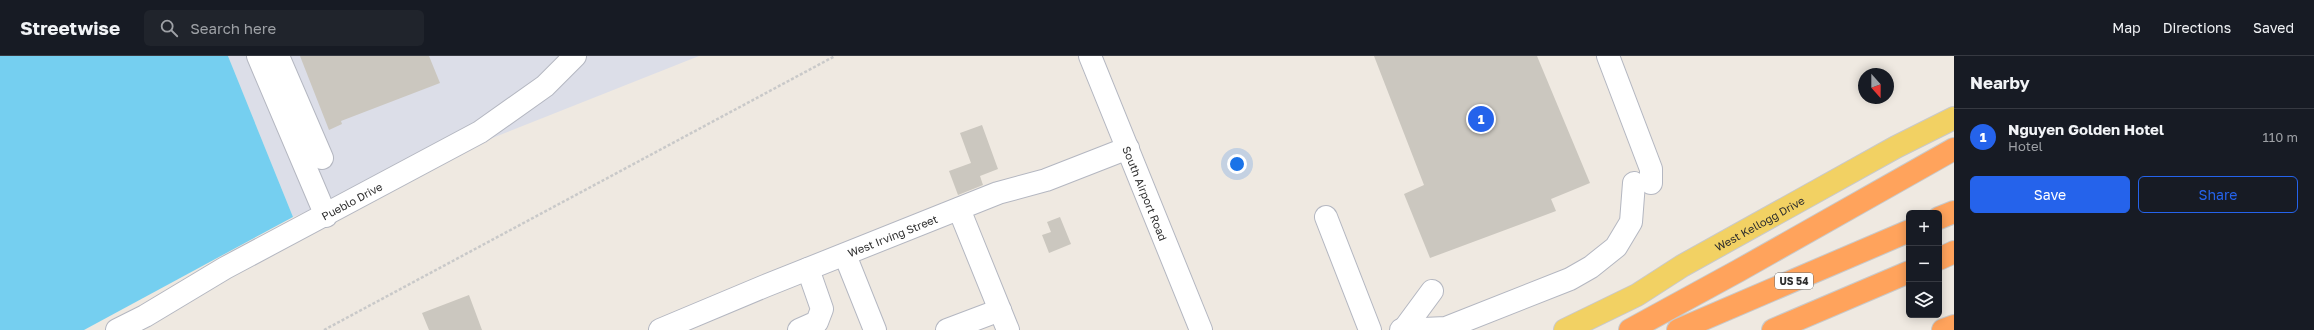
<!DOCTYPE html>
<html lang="en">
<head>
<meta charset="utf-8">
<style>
  :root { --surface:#171b24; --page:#20242c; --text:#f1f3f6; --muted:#9ea1a6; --line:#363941; --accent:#2563eb }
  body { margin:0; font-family:"Golos Text",sans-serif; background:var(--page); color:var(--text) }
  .controls { position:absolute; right:12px; bottom:12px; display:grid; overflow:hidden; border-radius:6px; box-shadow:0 2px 10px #0003 }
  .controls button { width:36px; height:36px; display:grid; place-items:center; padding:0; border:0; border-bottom:1px solid var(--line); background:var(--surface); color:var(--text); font:20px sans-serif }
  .compass { position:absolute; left:1858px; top:12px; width:36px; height:36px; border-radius:50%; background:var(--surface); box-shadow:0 2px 10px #0003; rotate:159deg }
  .you { position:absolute; left:1237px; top:108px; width:14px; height:14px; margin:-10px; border:3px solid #fff; border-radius:50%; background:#1a73e8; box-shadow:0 0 0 6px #1a73e833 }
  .badge { display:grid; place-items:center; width:26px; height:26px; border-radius:50%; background:var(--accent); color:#fff; font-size:13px; font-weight:700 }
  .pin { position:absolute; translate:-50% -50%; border:2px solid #fff; box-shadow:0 1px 4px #0006 }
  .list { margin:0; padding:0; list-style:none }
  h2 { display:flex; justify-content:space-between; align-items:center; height:52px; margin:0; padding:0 16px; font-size:17px }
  h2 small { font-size:13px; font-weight:400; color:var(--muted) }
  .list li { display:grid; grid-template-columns:26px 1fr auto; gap:12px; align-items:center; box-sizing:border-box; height:56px; padding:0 16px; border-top:1px solid var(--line) }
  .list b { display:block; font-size:15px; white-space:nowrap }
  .list p { margin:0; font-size:13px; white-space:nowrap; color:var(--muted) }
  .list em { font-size:13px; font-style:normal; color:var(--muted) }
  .actions { display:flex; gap:8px; padding:12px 16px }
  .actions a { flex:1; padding:9px 0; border:1px solid var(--accent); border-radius:6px; text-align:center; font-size:14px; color:var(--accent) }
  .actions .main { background:var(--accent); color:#fff }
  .icon { flex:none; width:22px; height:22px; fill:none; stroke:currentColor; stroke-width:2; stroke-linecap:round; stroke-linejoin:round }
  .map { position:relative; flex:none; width:1954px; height:274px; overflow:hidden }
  header { display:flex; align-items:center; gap:24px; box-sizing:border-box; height:56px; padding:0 20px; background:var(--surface); border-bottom:1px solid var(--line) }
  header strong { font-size:19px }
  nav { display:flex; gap:22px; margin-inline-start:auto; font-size:14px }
  .search { width:280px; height:36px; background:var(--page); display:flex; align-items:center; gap:10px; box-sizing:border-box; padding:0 14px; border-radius:6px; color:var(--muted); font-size:15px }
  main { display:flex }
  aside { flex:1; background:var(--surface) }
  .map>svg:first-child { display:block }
</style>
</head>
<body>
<header>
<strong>Streetwise</strong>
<div class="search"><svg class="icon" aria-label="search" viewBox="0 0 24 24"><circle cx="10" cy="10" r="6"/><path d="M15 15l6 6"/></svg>Search here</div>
<nav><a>Map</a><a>Directions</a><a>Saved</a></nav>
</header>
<main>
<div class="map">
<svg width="1954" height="274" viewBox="0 0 1954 274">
  <rect width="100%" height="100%" fill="#efe9e1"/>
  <path fill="#dcdee8" d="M228,0H699L293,161Z"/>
  <path fill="#75cff0" d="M0,0H228L293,161L84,274H0Z"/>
  <path fill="#cbc7bf" d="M300,0H429L440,27L341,65L342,68L329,74Z
    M1374,0H1537L1590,127L1551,143L1556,155L1430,202L1404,138L1424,129Z
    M982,69L998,113L980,120L983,129L958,139L949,115L971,107L960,77Z
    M1060,161L1071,188L1049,197L1042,179L1051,176L1047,166Z
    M469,239L482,274H429L422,257Z"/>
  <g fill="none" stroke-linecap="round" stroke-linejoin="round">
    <g stroke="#b4b7c1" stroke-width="24">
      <g id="minor">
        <path d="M258,0L326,160"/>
        <path d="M278,0L322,102"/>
        <path id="s1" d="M1090,0L1201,274"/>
        <path d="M1608,0L1651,113V127"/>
        <path d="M959,153L1008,274"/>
        <path d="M1326,161L1370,274"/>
        <path d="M845,199L875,274"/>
        <path d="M1404,273L1432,235"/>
        <path id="s2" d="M117,274L145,260L225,212L480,76L545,30L575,0"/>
        <path id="s3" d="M660,274L765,230L998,137L1046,124L1128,92"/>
        <path d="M799,274L817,266L822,253L808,213"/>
        <path d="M947,274L1000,254"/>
        <path d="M1401,274L1446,272L1570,223L1591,211L1616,191L1631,166L1634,127"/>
      </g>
    </g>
    <g stroke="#c9c9c9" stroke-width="24">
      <g id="major">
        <path id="s4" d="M1565,274L1637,239L1682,210L1896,91L1954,62"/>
      </g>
    </g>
    <g stroke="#c9c9c9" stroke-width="24">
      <path id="highway" d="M1939,162L1954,156
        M1939,203L1954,196
        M1630,274L1738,215L1954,93
        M1678,274L1909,175
        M1773,274L1909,216
        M1943,274L1954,270"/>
    </g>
    <path stroke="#c9c9c9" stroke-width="2.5" stroke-dasharray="3 2" stroke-linecap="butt" d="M324,274L835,0"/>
    <use href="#minor" stroke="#fff" stroke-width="22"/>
    <use href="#major" stroke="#f2d163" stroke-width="22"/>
    <use href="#highway" stroke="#ffa35c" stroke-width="22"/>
  </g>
  <g text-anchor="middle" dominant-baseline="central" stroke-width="3.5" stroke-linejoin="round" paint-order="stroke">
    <rect fill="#fff" stroke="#6d6d6d" stroke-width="1" x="1775" y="217" width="38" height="16" rx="3"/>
    <g font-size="10" font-weight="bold" fill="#2e2e2e">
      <text x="1794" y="225">US 54</text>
    </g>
    <g font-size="11" fill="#2e2e2e" stroke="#fff">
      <text stroke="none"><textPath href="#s1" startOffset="148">South Airport Road</textPath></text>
      <text stroke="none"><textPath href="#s2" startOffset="268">Pueblo Drive</textPath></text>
      <text stroke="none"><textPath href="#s4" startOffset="222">West Kellogg Drive</textPath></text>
      <text stroke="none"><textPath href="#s3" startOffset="251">West Irving Street</textPath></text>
    </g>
  </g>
</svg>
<div class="controls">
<button>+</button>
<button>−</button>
<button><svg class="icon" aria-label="layers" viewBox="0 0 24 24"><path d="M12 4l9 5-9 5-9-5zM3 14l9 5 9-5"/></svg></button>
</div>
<svg class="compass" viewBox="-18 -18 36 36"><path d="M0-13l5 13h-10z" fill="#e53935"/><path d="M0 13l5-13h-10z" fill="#9ea1a6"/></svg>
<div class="you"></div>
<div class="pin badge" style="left:1481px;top:63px">1</div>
</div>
<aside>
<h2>Nearby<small></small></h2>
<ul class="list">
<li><span class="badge">1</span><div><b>Nguyen Golden Hotel</b><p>Hotel</p></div><em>110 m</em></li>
</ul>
<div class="actions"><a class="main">Save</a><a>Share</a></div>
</aside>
</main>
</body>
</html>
